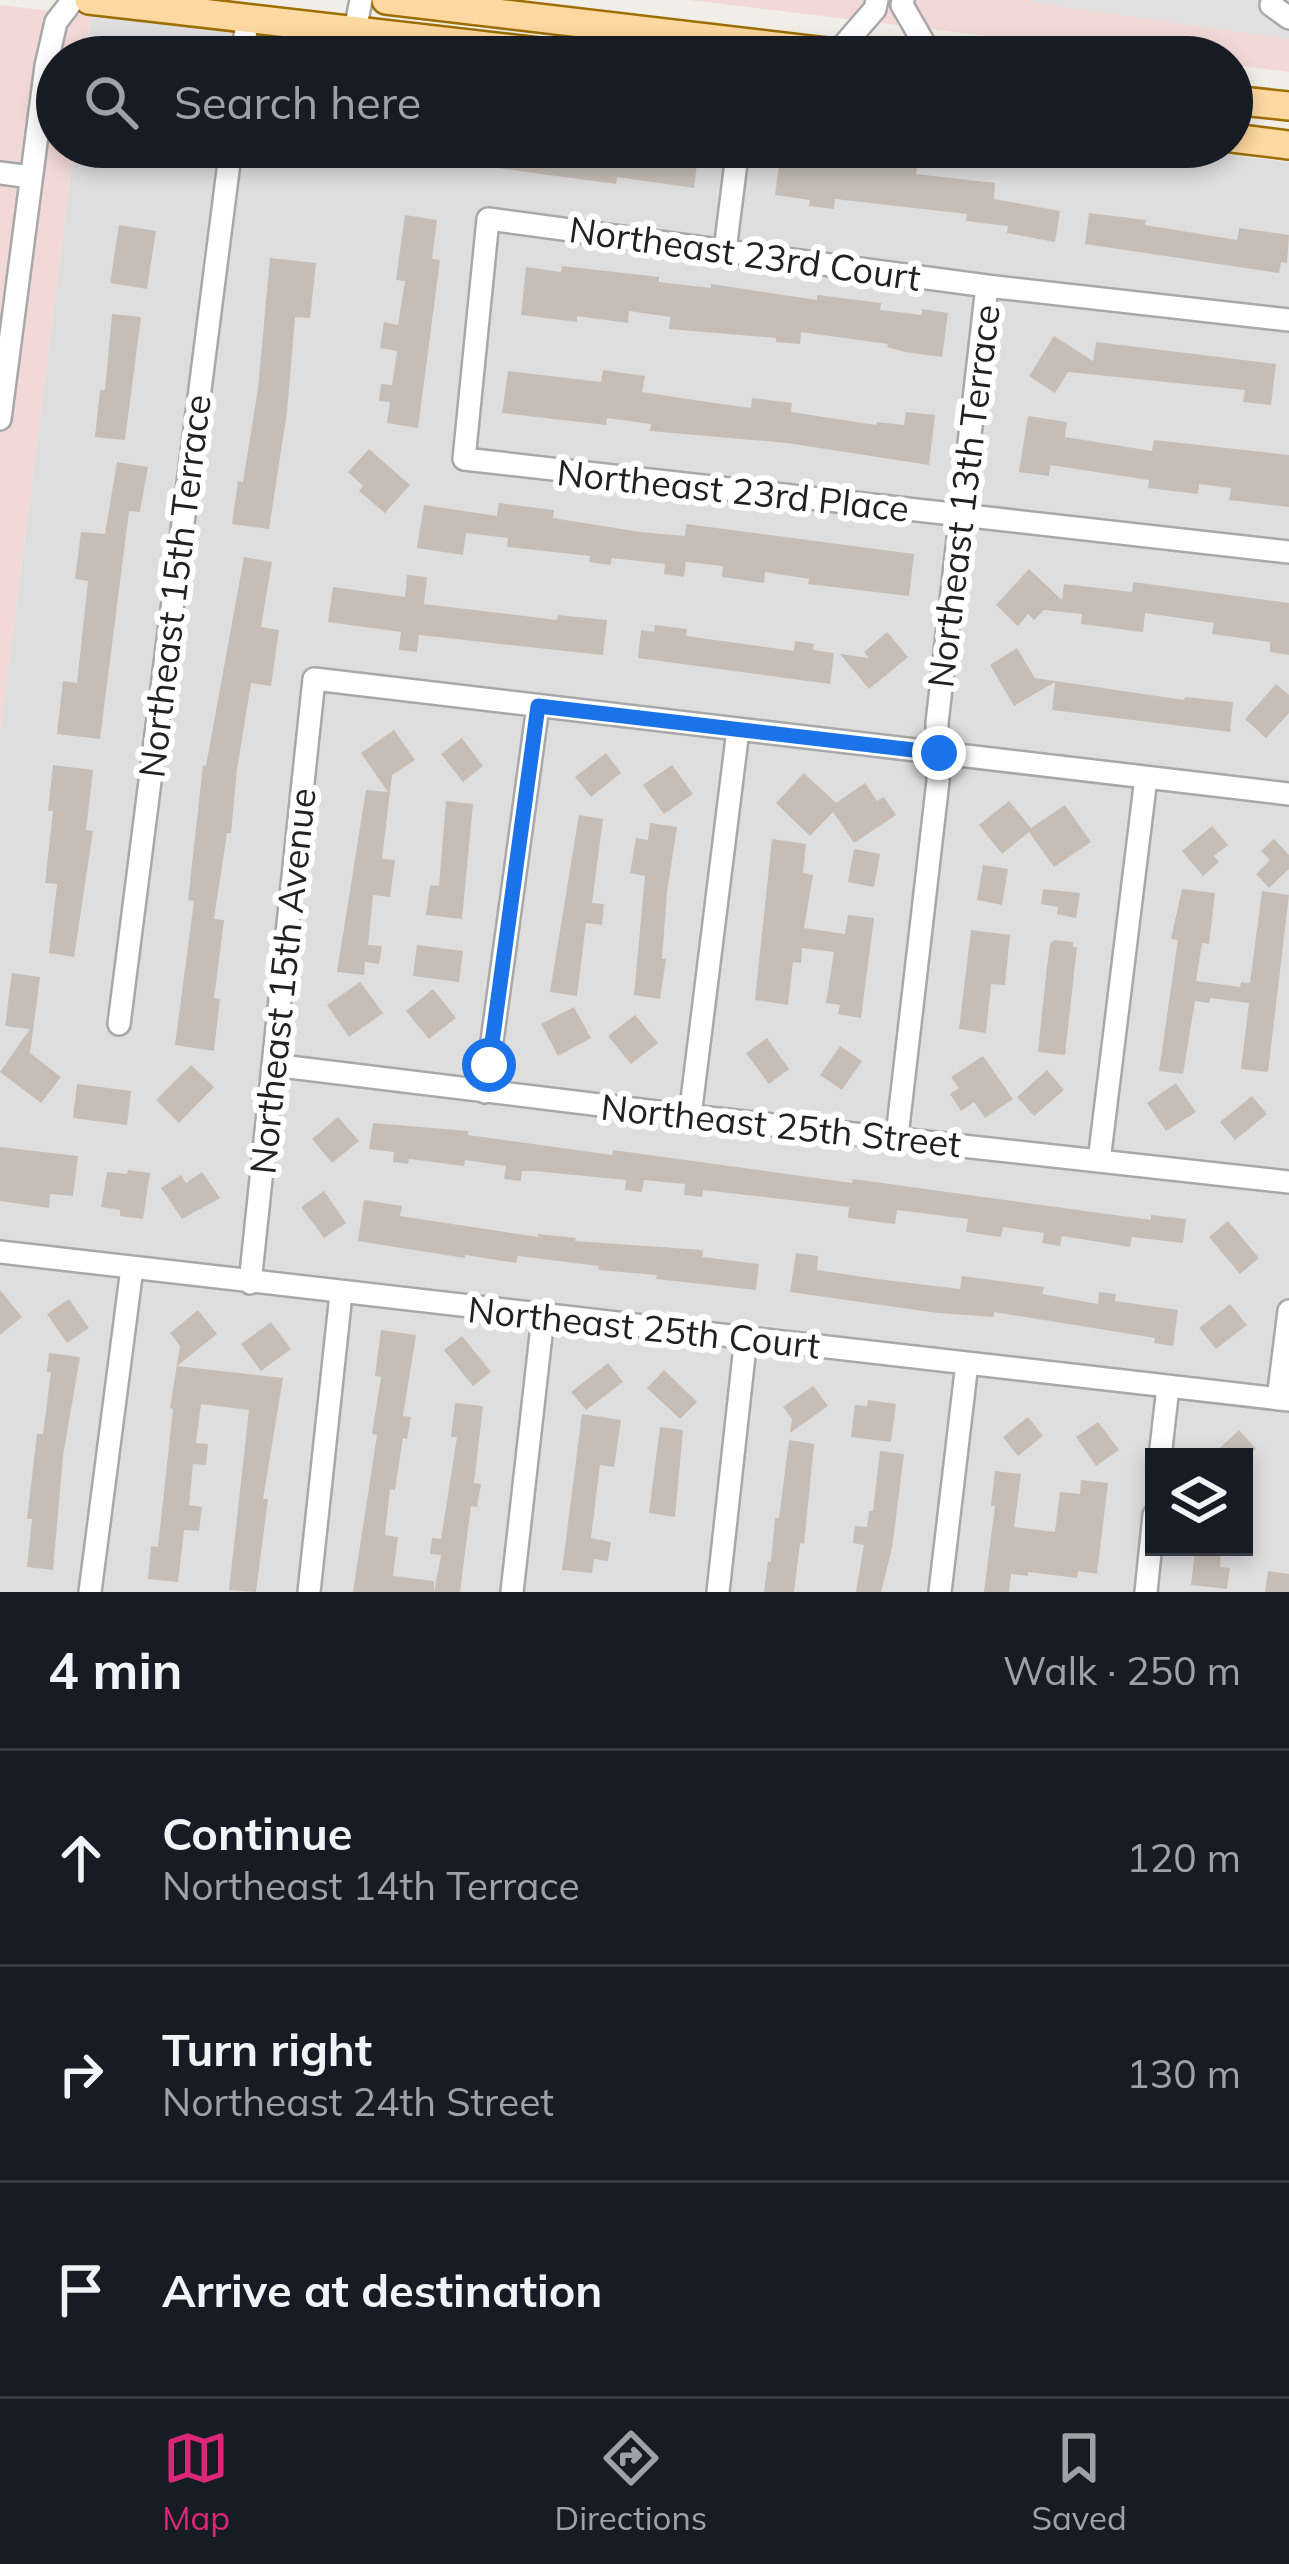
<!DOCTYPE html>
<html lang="en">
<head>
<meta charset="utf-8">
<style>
  :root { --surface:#171b24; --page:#242831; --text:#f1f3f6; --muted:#9ea1a6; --line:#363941; --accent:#db2777 }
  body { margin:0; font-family:Mulish,sans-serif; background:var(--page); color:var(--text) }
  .controls { position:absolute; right:36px; bottom:36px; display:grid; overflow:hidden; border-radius:0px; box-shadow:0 6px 18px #0003 }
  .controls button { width:108px; height:108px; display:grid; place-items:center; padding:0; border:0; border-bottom:3px solid var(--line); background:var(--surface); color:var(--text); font:60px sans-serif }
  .stop { position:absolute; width:36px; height:36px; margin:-27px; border:9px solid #1a73e8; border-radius:50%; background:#fff }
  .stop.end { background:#1a73e8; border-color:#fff; box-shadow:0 3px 12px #0008 }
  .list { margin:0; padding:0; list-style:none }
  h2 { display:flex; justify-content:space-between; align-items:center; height:156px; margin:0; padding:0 48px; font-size:51px }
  h2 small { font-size:39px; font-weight:400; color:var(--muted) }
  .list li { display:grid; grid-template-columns:78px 1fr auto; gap:36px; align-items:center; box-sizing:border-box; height:216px; padding:0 48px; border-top:3px solid var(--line) }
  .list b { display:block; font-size:45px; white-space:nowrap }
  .list p { margin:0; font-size:39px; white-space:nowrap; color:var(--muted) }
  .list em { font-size:39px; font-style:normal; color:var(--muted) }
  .icon { flex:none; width:66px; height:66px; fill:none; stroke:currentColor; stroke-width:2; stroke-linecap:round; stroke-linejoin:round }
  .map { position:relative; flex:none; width:1289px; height:1592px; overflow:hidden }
  .search { position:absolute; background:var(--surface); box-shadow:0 6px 18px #0003; left:36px; right:36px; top:36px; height:132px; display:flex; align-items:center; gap:30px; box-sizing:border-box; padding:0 42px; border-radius:66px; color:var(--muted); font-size:45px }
  .sheet { height:804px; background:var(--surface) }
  nav { display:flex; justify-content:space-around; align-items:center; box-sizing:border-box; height:168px; border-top:3px solid var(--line); background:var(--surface); font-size:33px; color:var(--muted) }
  nav a { display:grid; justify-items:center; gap:6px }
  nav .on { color:var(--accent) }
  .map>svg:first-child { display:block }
</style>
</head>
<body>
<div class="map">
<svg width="1289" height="1592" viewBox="0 0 1289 1592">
  <rect width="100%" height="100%" fill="#f1eee7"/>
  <path fill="#dfdede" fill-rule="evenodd" d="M91,16L431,57H85Z
    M74,147H1169L1289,162V1592H0V735ZM1154,1457H1244V1547H1154Z"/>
  <path fill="#f2d9d7" d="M689,0H1289V72L1232,65V57H1164Z
    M0,5L91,16L85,57H57V147H74L0,735Z"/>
  <path fill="#e1e1e1" d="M1029,0H1289V39L1028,2Z"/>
  <path fill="#c6beb6" d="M268,147H347L344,167L268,158Z
    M395,147H425L423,163H394Z
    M470,147H607L606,157L637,161L639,147H699L694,188L617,177L616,184L468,164Z
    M818,147H842L841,152L891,159L892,147L919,150L916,174L995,183L994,199L1060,211L1055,242L1007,233L1008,226L966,221L967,214L835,199L834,209L809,206L810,200L775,195L781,149L817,154Z
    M1089,213L1146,220L1145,225L1237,240L1239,228L1289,235L1287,263L1281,262L1279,273L1085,244Z
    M405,215L437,220L432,259L440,260L418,428L387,423L390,402L379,401L381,384L392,385L397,351L380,348L384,322L398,325L405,281L396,280Z
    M119,225L156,231L147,289L110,283Z
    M270,258L316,263L310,318L295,317L287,412L269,529L232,524L238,481L243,482L258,389Z
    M562,266L659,277V282L711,288V284L817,300V295L881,303L880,310L922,315V309L948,313L942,357L905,352L887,347L888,344L801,332L800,344L776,342V338L669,329L670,317L629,311L628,323L577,316V322L521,315L526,267L561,272Z
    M112,314L141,317L125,440L95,437L100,390H105Z
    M1054,336L1093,361L1096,342L1276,364L1271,405L1243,402L1245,390L1068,372L1055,393L1029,376Z
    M603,370L645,376L642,392L707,402L751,408L752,398L792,403L791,412L876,425L877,422L904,425L906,412L935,415L929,465L787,443L650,431L651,424L607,418L606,425L502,413L508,371L601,382Z
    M1028,416L1067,422L1065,437L1152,451L1154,440L1289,455V507L1229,500L1231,488L1199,484L1198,494L1148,488L1149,480L1050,465L1049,476L1019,472Z
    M369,449L410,485L385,513L359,491L363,486L348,472Z
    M117,462L148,467L140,512L129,511L100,739L57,734L63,681L77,683L88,581L75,579L81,532L105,534Z
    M499,503L554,510L553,518L640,532L685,536L686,524L914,554L909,596L808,584L809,579L765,572L764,583L722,577L723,566L686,562L684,577L664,574L665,564L612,558L610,565L589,562L590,556L507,547L508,538L466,533L463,555L417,548L424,505L497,516Z
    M244,557L272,562L261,627L279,630L271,686L251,683L237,769L231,833H227L214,919L224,920L214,998L220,999L214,1051L175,1045L194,901L188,900L203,765L206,766Z
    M1029,569L1062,600L1064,584L1132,592L1133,582L1289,603V655L1270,652V642L1212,634L1214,623L1145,613L1143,632L1081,624L1082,614L1044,610L1034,620L1028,614L1018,626L996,605Z
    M407,575L427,577L424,604L557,620L558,615L607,620L603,655L419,635L417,652L399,650L401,632L328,622L333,587L405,597Z
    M655,625L687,629L686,636L794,651L795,641L814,644L813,650L834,653L830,684L638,658L641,630L654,632Z
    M887,632L908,657L869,689L840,654L869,658L864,652Z
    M1017,648L1035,678L1184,700L1185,697L1233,702L1230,732L1052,710L1055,682L1014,706L990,665Z
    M1276,684L1289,695V713L1266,738L1245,719Z
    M394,730L415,760L392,775L382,859L395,860L390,897L373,895L368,945L382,946L379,964L365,962L364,975L337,972L366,790L388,792L361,753Z
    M462,738L483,766L463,782L441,754Z
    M606,753L621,773L591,797L575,777Z
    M53,765L93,770L86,830L93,831L74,957L49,953L57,884L45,883L53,811H48Z
    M672,765L693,794L664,814L643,785Z
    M804,773L836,803L865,783L877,801L884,797L896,815L854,843L833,812L810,836L776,803Z
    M446,801L473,804L462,919L426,915L430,885L439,886Z
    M1009,801L1031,828L1065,805L1091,842L1054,867L1029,832L1002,854L979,825Z
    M579,815L603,819L592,903L604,904L602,925L586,923L577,996L550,992Z
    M650,823L677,827L667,892L662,959H666L660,999L634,995L645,876L630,873L636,838L648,840Z
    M1212,826L1228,845L1214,856L1219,862L1203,876L1182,851Z
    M772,839L806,844L803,873L813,875L804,928L845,934L848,915L874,918L861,1018L838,1014L840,1005L826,1003L834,952L802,948L801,963L793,962L788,1005L755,1000Z
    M1274,839L1289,855V869L1269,888L1256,874L1270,860L1261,851Z
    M854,849L880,854L874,887L848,882Z
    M983,865L1008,869L1002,905L977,900Z
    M1043,889L1080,893L1076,918L1057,914L1058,907L1041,904Z
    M1182,889L1215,893L1209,944L1202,943L1196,981L1240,987L1241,982L1250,983L1262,891L1289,895L1268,1072L1241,1069L1249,1003L1210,998L1209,1003L1195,1001L1183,1074L1159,1071L1178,940L1171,939Z
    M971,930L1010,935L1005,985L991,984L986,1033L959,1029Z
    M1054,940L1073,942V947H1077L1065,1055L1038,1052L1047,966L1050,944Z
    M417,945L463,951L459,982L413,976Z
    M12,973L40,977L30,1053L61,1077L41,1103L0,1072L30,1029L5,1026Z
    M360,982L383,1013L349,1037L327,1005Z
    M433,989L456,1018L429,1039L406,1011Z
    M574,1007L591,1038L558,1056L541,1024Z
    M635,1015L658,1043L631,1064L608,1036Z
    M767,1038L789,1069L769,1084L746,1053Z
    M840,1046L862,1061L842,1090L820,1075Z
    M983,1056L1013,1099L985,1118L974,1102L961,1111L950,1094L959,1088L951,1077Z
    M191,1065L214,1087L179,1123L156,1100Z
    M1047,1070L1064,1090L1034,1116L1017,1097Z
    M1176,1083L1196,1112L1166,1131L1147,1103Z
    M77,1084L131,1091L127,1125L73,1118Z
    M1252,1096L1267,1114L1235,1140L1220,1122Z
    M338,1117L359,1141L332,1163L312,1139Z
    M373,1123L468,1131V1135L612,1155L613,1150L852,1183L853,1179L1151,1220V1215L1186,1219L1183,1243L1132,1237L1130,1247L1062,1236L1060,1246L1042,1243L1044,1233L1003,1227L1001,1237L966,1232L968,1219L897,1210L895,1224L848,1218L849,1207L703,1190L702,1197L684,1195L685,1184L644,1180L642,1192L625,1190L626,1180L534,1171H522L521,1181L504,1179L506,1166L465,1160L464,1166L409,1159L408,1164L393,1162L394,1152L369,1149Z
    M0,1147L78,1156L73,1196L50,1194L49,1208L0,1201Z
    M128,1170L150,1173L143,1219L120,1216V1210L101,1207L107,1172L127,1174Z
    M202,1172L220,1198L182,1219L161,1188L181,1175L186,1183Z
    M324,1191L346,1223L324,1238L301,1207Z
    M364,1200L402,1206L400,1216L538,1237V1234L576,1238L575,1241L703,1250L702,1257L759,1264L756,1290L656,1279L657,1275L598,1270L599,1266L518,1256L516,1263L465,1255V1258L358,1241Z
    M1228,1221L1259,1258L1240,1274L1209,1237Z
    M796,1253L818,1256L817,1270L877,1279L960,1289L962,1276L1044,1287L1042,1294L1098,1304L1099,1292L1116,1294L1115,1301L1178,1310L1173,1346L1154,1343L1155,1338L994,1312V1317L938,1313L790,1292Z
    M0,1290L22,1317L0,1335Z
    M69,1299L89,1328L67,1343L47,1314Z
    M1230,1304L1247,1325L1216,1349L1199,1328Z
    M198,1310L217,1334L177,1366L283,1378L263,1499H268L256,1592L229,1590L249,1410L201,1404L196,1443L208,1444L206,1465L193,1464L189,1505L202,1507L199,1531L184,1530L178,1582L148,1579L151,1546L158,1547L173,1409L170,1408L180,1346L170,1333Z
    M271,1322L291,1349L261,1371L241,1344Z
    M381,1330L416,1335L403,1416L411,1417L407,1439L403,1438L395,1490L390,1489L385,1535L398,1537L393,1576L434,1581V1592H353L377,1435L372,1434L381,1377L375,1376Z
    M462,1336L491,1372L473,1386L444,1350Z
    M49,1353L80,1357L63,1456L53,1570L27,1567L32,1519H27L37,1434H43L51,1372H47Z
    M608,1363L623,1382L586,1410L571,1392Z
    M664,1370L697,1402L680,1419L647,1388Z
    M813,1386L828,1406L790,1433L792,1419L783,1407Z
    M868,1400L896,1404L891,1442L851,1437L855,1405L867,1406Z
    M455,1403L483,1406L474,1483L481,1484L477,1507L471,1506L460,1592H434L441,1555L430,1554L432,1538L441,1539L457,1437H451Z
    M582,1414L621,1420L614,1467L600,1465L591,1538L611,1542L608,1561L594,1559L592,1573L562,1570Z
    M1028,1417L1043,1436L1018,1456L1003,1437Z
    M1098,1422L1119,1450L1096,1466L1076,1437Z
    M660,1427L683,1430L675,1517L649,1513Z
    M1239,1430L1256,1449L1247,1457H1210Z
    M789,1440L814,1444L804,1544L800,1543L794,1592H764L768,1561L771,1562L775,1518H779Z
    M880,1451L904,1454L892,1548L881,1592H856L864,1545L853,1543L855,1526L867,1527L869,1511H873Z
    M995,1471L1021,1474L1014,1527L1055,1532L1060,1492L1080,1494L1081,1480L1108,1483L1097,1574L1078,1571L1077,1578L1028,1572V1576L1011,1574L1009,1592H984L995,1506H991Z
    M1195,1551L1221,1554L1220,1567L1230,1568L1227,1589L1191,1585Z
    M1268,1571L1289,1574V1592H1265Z"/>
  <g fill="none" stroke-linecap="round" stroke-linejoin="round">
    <g stroke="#a8a8a8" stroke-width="26">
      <path id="minor" d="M903,0L902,5L932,57
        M1271,5L1289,18
        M355,30L361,0
        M836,54L875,9L877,0
        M242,57L248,16
        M0,173L31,177
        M725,250L738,147
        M1289,320L987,286L488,219L464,459L1289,552
        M0,419L46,66L56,22L73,0
        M119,1024L231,147
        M273,1065L690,1116L1289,1182
        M485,1092L538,706
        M690,1116L738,730
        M897,1136L938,781L937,723L987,286
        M1099,1161L1146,778
        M0,1252L1289,1400
        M250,1283L314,679L1289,794
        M1278,1399L1289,1311
        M1160,1457L1168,1387
        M90,1592L132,1268
        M309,1592L341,1294
        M512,1592L543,1317
        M718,1592L746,1337
        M940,1592L967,1363
        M1146,1592L1154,1515"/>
    </g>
    <g stroke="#9d6e00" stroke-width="32">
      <path id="major" d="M89,0L583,57
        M386,0L868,57
        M1232,100L1289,106
        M1232,138L1289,145"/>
    </g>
    <use href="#minor" stroke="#fff" stroke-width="21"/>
    <use href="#major" stroke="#fdd8a0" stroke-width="27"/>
  </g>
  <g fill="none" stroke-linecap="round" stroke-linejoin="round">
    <path stroke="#1a73e8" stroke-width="15" d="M489,1065L538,706L939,753"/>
  </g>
  <g text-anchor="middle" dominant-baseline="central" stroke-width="12" stroke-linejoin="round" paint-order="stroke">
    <g font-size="36" fill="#212121" stroke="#fff">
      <text transform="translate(745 253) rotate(8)">Northeast 23rd Court</text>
      <text transform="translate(733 490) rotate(6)">Northeast 23rd Place</text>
      <text transform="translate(963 496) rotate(-83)">Northeast 13th Terrace</text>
      <text transform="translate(174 586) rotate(-83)">Northeast 15th Terrace</text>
      <text transform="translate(282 981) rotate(-84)">Northeast 15th Avenue</text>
      <text transform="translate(781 1125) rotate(6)">Northeast 25th Street</text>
      <text transform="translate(644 1327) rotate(6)">Northeast 25th Court</text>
    </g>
  </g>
</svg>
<div class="controls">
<button><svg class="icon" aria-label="layers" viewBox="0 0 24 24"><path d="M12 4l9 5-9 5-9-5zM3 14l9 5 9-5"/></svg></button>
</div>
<div class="stop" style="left:489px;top:1065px"></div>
<div class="stop end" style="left:939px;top:753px"></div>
<div class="search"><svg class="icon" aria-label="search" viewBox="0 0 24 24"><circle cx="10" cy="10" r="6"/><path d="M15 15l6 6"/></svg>Search here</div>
</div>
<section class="sheet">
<h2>4 min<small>Walk · 250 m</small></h2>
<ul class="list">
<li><svg class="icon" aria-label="ahead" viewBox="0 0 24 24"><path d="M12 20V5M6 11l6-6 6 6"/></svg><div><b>Continue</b><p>Northeast 14th Terrace</p></div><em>120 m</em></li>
<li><svg class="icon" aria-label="right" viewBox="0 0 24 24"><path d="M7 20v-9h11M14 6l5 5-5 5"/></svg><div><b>Turn right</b><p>Northeast 24th Street</p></div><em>130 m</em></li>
<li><svg class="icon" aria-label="arrive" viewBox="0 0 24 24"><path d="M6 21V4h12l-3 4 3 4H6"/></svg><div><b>Arrive at destination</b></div></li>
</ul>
</section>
<nav>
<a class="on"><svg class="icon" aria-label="map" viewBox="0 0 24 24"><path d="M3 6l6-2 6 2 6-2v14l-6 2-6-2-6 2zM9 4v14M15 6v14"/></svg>Map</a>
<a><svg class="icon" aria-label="directions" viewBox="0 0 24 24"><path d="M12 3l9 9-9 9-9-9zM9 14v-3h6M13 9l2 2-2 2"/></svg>Directions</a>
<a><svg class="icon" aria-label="saved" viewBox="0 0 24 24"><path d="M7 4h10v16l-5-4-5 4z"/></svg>Saved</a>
</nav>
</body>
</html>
